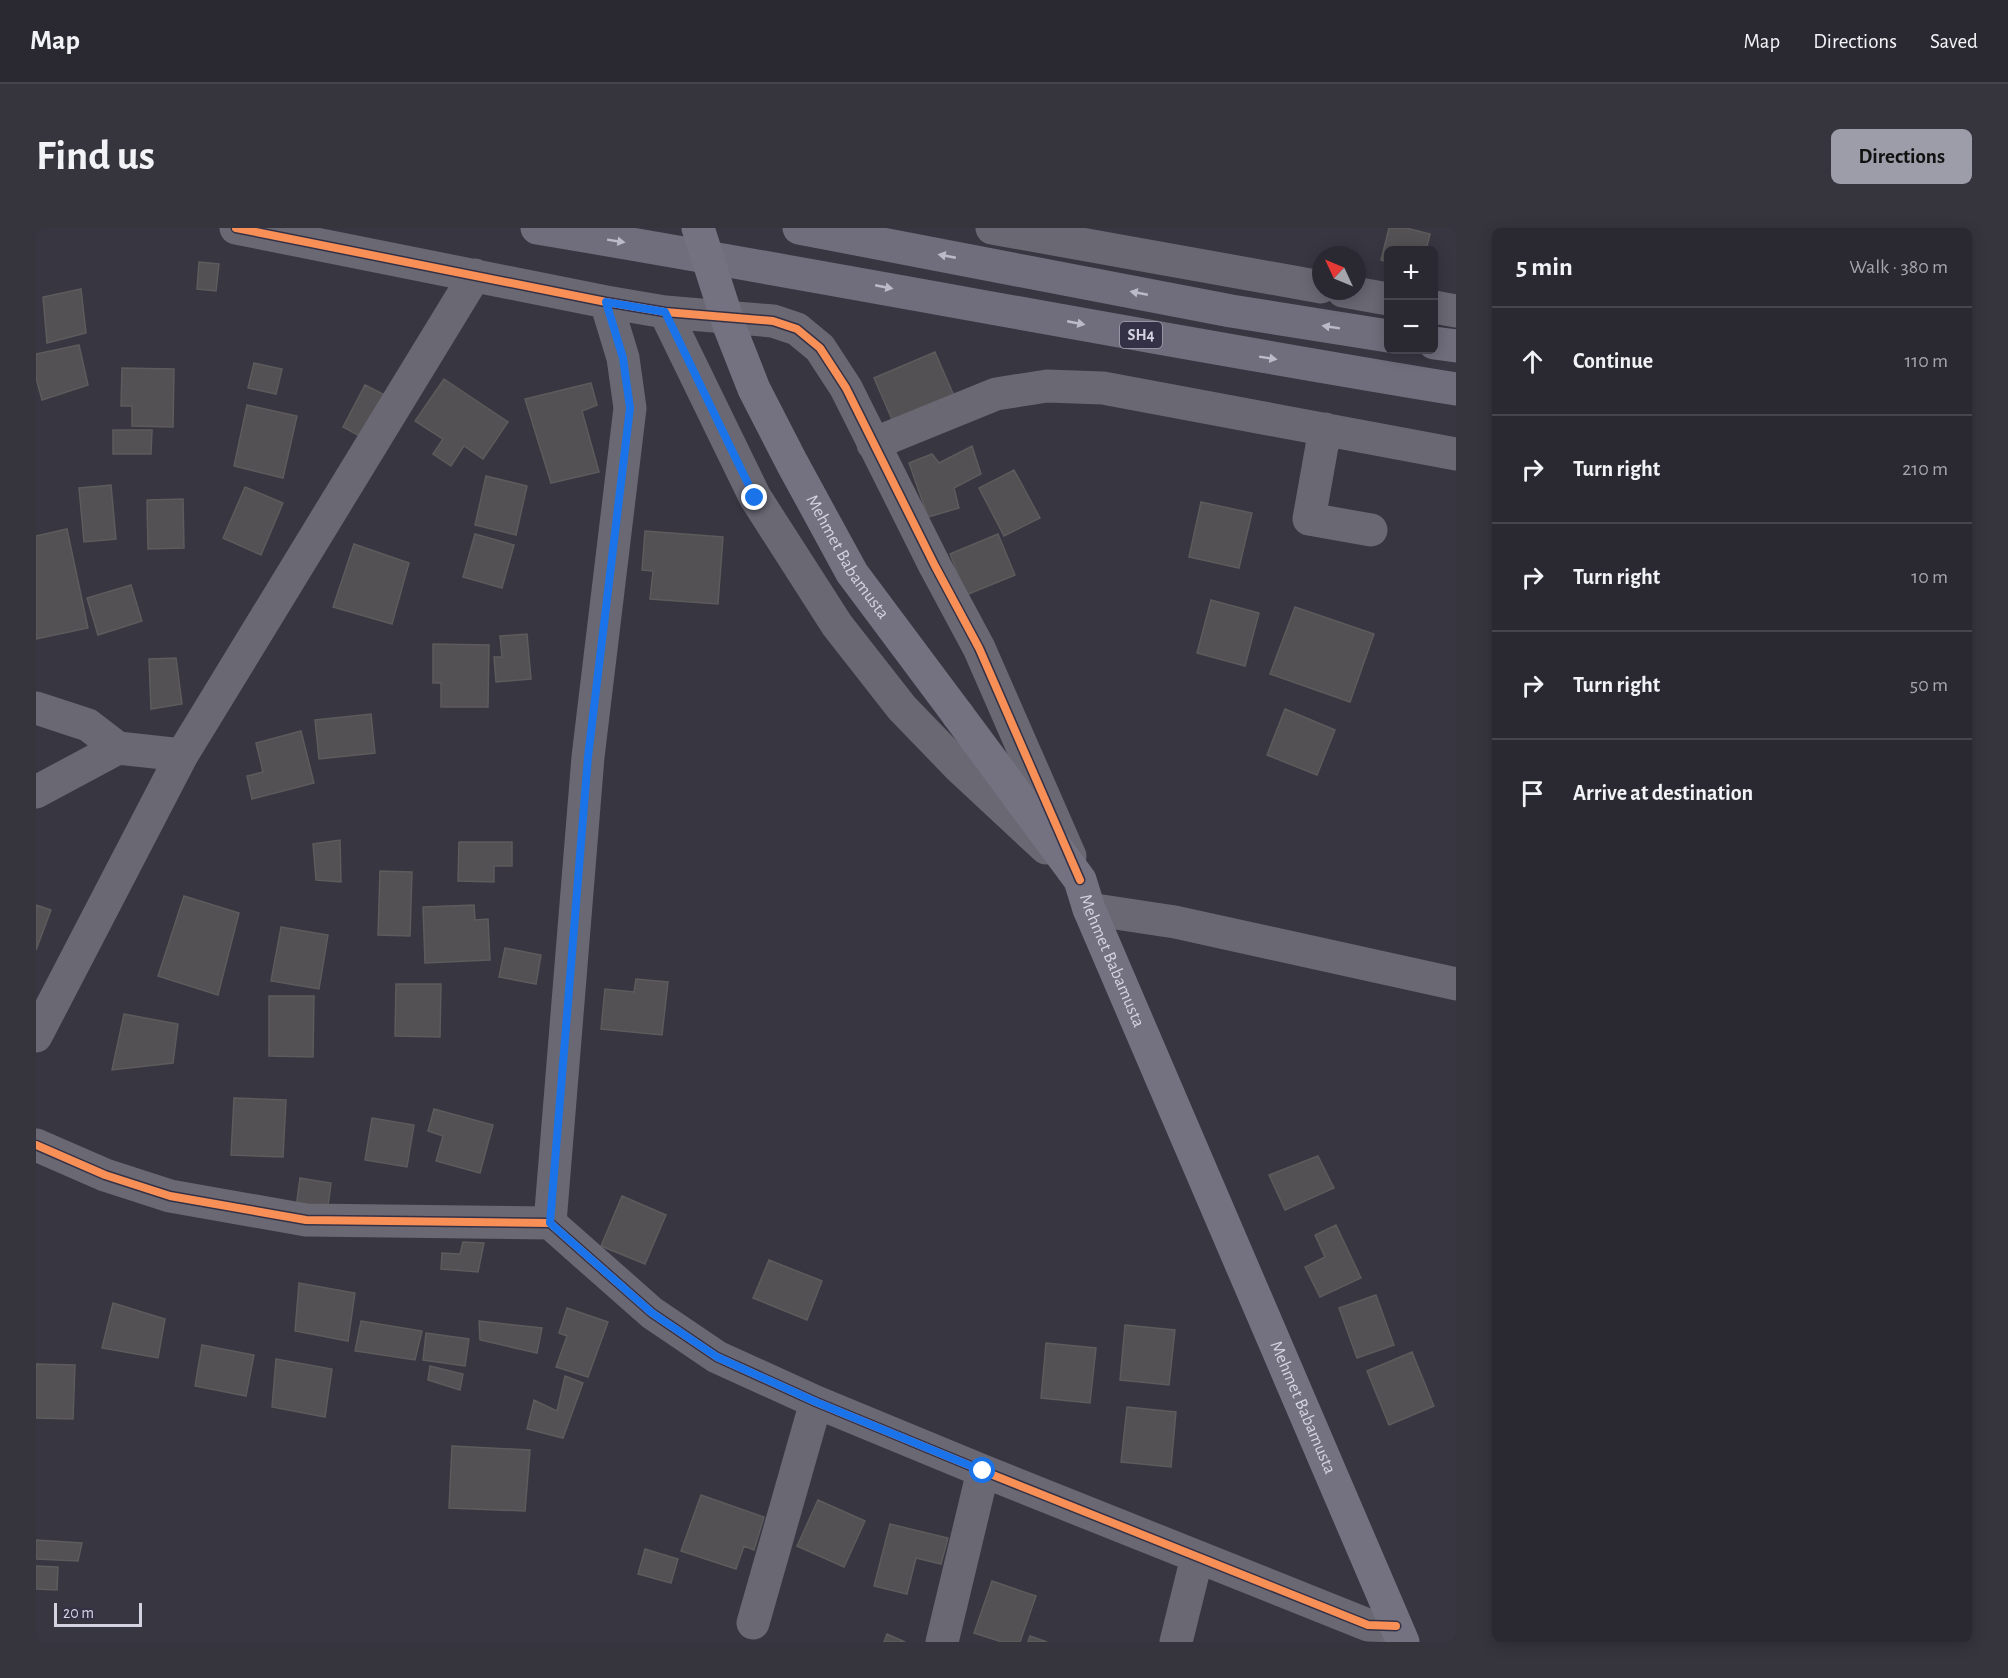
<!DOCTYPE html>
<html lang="en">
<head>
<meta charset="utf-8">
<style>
  :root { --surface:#2a2831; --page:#36343d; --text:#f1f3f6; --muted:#a5a6ab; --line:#46444d; --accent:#9d9ca9 }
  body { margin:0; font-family:"Alegreya Sans",sans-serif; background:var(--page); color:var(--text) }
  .controls { position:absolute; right:18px; top:18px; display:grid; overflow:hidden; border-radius:9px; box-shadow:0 3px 15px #0003 }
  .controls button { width:54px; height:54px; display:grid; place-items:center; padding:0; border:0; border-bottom:2px solid var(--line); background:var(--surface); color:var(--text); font:30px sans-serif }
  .compass { position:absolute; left:1276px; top:18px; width:54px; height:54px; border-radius:50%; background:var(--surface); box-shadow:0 3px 15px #0003; rotate:314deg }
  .scale { position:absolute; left:18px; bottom:15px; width:88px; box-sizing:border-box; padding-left:6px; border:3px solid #d4d3e1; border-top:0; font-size:16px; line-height:21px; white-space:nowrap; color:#d4d3e1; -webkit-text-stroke:4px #343146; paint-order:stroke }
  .stop { position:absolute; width:18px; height:18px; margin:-14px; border:4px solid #1a73e8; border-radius:50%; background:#fff }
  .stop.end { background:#1a73e8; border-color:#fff; box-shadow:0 2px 6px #0008 }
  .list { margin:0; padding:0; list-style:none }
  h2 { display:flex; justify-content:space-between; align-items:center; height:78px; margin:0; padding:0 24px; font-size:26px }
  h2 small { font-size:20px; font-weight:400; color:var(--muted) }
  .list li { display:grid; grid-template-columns:39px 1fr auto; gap:18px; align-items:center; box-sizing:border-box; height:108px; padding:0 24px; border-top:2px solid var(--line) }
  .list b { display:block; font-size:22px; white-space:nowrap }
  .list em { font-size:20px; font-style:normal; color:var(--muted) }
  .icon { flex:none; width:33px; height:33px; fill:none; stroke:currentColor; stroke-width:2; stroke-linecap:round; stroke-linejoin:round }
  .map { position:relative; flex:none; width:1420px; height:1414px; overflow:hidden; border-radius:9px }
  header { display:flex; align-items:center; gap:36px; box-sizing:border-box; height:84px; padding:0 30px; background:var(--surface); border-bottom:2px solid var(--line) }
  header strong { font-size:28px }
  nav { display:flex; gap:33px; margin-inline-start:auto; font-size:21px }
  .intro { display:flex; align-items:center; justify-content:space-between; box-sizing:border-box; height:144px; padding:0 36px }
  h1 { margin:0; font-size:42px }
  .button { padding:15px 27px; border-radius:9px; background:var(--accent); color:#111; font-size:21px; font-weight:700 }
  main { display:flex; gap:36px; padding:0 36px }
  aside { flex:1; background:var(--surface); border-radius:9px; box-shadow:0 3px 15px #0003 }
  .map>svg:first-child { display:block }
</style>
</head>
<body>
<header>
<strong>Map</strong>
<nav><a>Map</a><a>Directions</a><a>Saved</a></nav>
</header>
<div class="intro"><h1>Find us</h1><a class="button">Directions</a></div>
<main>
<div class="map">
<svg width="1420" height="1414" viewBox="0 0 1420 1414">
  <rect width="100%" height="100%" fill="#383641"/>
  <path fill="#535154" stroke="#5d5b5b" stroke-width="1.5" d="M1353,0H1370L1394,6L1390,22H1352V34L1345,32Z
    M163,34L183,36L180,63L161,61Z
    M45,61L50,105L11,115L7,69Z
    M43,117L52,157L6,172L0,150V126Z
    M899,124L919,170L858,196L838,150Z
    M218,135L246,141L240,166L212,160Z
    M86,140L138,141L137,199L96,198V178H85Z
    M408,151L472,194L447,231L428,218L415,238L397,226L407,211L379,193Z
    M555,155L561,177L546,183L563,244L515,255L489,171Z
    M329,157L351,168L329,211L307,199Z
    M211,177L261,188L247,250L198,238Z
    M77,202H116L115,226H77Z
    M936,218L945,246L918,260L923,280L892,289L873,235L896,226L903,235Z
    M978,242L1004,290L968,308L943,260Z
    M450,248L491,258L480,307L439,297Z
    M75,257L80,311L48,314L43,260Z
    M209,259L247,275L225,327L187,310Z
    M147,271L148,320L112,321L111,272Z
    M1165,274L1216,285L1203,340L1153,329Z
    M31,301L52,400L0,411V308Z
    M609,303L687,309L682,376L614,371L617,343L606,342Z
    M439,306L478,317L466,360L427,349Z
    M962,306L979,347L930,367L914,326Z
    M318,316L373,335L356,396L297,379Z
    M95,357L106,393L62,407L51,370Z
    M1175,372L1223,385L1209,438L1161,425Z
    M1259,379L1338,406L1314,474L1234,446Z
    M491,406L495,451L460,454L458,429H466L464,408Z
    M397,416L453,417L452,479H405V455H397Z
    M140,430L146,476L115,481L113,431Z
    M1249,481L1299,502L1281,547L1231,527Z
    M335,486L339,525L283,531L279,492Z
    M265,503L278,555L216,571L211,548L227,544L220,515Z
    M304,612L305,654L280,652L277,616Z
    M423,614H476V638H458V654L422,653Z
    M344,643L376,644L374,708L342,707Z
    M148,668L203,685L182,767L122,748Z
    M0,677L15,682L0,722Z
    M438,677L439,692L452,691L454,732L389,735L387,679Z
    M245,699L292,707L283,761L235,753Z
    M469,720L505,727L500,756L463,749Z
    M600,751L632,754L626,807L565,801L569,761L598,764Z
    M360,756H405L404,809L359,808Z
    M233,768H278L277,829L233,828Z
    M88,786L142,796L137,835L76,842Z
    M198,870L250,872L247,929L195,927Z
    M398,881L457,897L444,945L400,933L407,908L392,903Z
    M336,890L378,897L371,939L329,932Z
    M1282,928L1298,960L1249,982L1233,947Z
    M264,950L295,955L291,985L260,980Z
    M586,968L630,987L609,1036L565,1018Z
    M1300,997L1325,1050L1284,1069L1269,1039L1289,1029L1279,1007Z
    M427,1014L448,1015L442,1044L405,1041L406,1025L424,1026Z
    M733,1032L786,1053L771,1092L717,1070Z
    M263,1055L319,1065L312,1113L259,1103Z
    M1340,1067L1358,1117L1321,1130L1303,1080Z
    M77,1075L129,1091L122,1130L66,1120Z
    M531,1080L572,1094L552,1149L520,1139L531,1108L523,1105Z
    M325,1093L386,1103L379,1132L319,1123Z
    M443,1093L506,1100L501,1125L444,1112Z
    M1089,1097L1139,1102L1133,1157L1084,1152Z
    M390,1105L433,1111L429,1138L387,1132Z
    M1010,1115L1060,1120L1054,1175L1005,1170Z
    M166,1117L218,1127L210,1168L159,1158Z
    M1376,1124L1398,1178L1353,1197L1331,1143Z
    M240,1131L296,1141L289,1189L236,1179Z
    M0,1136L39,1137L37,1191L0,1190Z
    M394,1138L427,1146L424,1162L392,1152Z
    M529,1148L547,1155L527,1210L491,1201L498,1172L521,1183Z
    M1091,1179L1140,1184L1135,1239L1085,1234Z
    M416,1218L494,1222L489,1283L413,1280Z
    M665,1267L728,1289L718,1322L708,1318L700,1341L645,1323Z
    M782,1272L829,1293L808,1339L761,1318Z
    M854,1296L912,1310L905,1336L880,1330L871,1366L838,1358Z
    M0,1312L46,1315L42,1333L0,1331Z
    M609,1321L642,1331L635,1355L602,1346Z
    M0,1338L22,1339L21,1362L0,1361Z
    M956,1353L1000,1368L984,1414H966L938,1405Z
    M851,1406L869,1414H848Z
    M994,1408L1011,1414H992Z"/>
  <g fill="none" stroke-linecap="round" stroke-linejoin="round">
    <path stroke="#696873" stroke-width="33" d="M200,0L570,74L629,84L737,93L761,101L784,120L810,160L899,338L943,420L1034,628
      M956,0L1285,59
      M1307,63L1352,71
      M1398,79L1420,83
      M629,84L719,269L801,397L866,480L924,540L1010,620
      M1289,201L1273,291L1335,302
      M837,216L960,166L1011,158L1067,160L1420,226
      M0,480L52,497L82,520L146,527
      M0,564L82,520
      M1053,681L1139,694L1420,756
      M0,808L146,527L439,47
      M0,917L69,947L134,968L270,992L514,995L616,1085L681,1129L780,1174L947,1243L1332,1397L1360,1398
      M514,995L552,529L594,180L587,130L570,74
      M717,1395L780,1174
      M906,1414L947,1243
      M1140,1414L1161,1329"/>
    <path stroke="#747280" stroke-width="33" id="s1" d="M922,487L1044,652L1053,681L1367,1414"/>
    <path stroke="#706e7c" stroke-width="33" d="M501,0C808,51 1113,111 1420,161
      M763,0L1195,83L1352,108
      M1398,115L1420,118"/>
    <path stroke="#747280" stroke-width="33" id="s2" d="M662,0L694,100L718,161L756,235L816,345L922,487"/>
    <g stroke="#343146" stroke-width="11">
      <path id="cycleway" d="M200,0L570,74L629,84L737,93L761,101L784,120L810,160L899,338L943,420L1044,652
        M0,917L69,947L134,968L270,992L514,995L616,1085L681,1129L780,1174L947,1243L1332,1397L1360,1398"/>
    </g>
    <use href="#cycleway" stroke="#f78f57" stroke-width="8"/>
  </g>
  <defs><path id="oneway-solid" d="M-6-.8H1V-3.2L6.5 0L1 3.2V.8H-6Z" transform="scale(1.5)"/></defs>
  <g fill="#bbbac8">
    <use href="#oneway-solid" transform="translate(580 13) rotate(9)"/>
    <use href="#oneway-solid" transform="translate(911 28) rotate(-169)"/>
    <use href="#oneway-solid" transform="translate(848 59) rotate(11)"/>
    <use href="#oneway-solid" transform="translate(1103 65) rotate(-169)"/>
    <use href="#oneway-solid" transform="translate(1040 95) rotate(11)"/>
    <use href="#oneway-solid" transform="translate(1295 99) rotate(-171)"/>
    <use href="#oneway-solid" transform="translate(1232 130) rotate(9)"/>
  </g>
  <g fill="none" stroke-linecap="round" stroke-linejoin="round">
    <path stroke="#1a73e8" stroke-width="8" d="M719,270L629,84L570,74L587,130L594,180L552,529L514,995L616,1085L681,1129L780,1174L947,1243"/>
  </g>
  <g text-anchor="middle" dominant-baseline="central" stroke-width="4.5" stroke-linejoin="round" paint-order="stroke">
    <rect fill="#343146" stroke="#a4a2b2" stroke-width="1.5" x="1084" y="94" width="42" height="26" rx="4.5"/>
    <g font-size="16" font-weight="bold" fill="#d4d3e1">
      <text x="1105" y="107">SH4</text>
    </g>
    <g font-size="18" fill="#d4d3e1" stroke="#343146">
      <text stroke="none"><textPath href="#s2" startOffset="363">Mehmet Babamusta</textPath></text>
      <text stroke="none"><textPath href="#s1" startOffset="292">Mehmet Babamusta</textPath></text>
      <text stroke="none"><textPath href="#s1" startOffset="778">Mehmet Babamusta</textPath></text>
    </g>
  </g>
</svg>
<div class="controls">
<button>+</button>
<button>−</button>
</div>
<svg class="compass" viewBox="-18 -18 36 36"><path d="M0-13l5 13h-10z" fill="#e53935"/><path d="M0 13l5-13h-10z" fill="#a5a6ab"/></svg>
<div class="scale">20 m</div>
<div class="stop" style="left:947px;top:1243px"></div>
<div class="stop end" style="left:719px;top:270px"></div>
</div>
<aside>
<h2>5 min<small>Walk · 380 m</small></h2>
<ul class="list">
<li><svg class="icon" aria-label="ahead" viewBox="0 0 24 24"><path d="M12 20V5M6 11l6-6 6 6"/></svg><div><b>Continue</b></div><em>110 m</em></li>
<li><svg class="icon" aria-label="right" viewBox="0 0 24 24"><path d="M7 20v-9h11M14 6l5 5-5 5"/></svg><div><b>Turn right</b></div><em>210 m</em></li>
<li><svg class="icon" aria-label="right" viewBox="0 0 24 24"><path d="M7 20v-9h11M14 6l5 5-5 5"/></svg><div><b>Turn right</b></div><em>10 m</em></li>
<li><svg class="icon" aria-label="right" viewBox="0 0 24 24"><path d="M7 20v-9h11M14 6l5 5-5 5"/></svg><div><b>Turn right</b></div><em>50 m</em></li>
<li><svg class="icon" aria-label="arrive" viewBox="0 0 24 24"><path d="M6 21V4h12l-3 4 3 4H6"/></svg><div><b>Arrive at destination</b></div></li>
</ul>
</aside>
</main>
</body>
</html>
